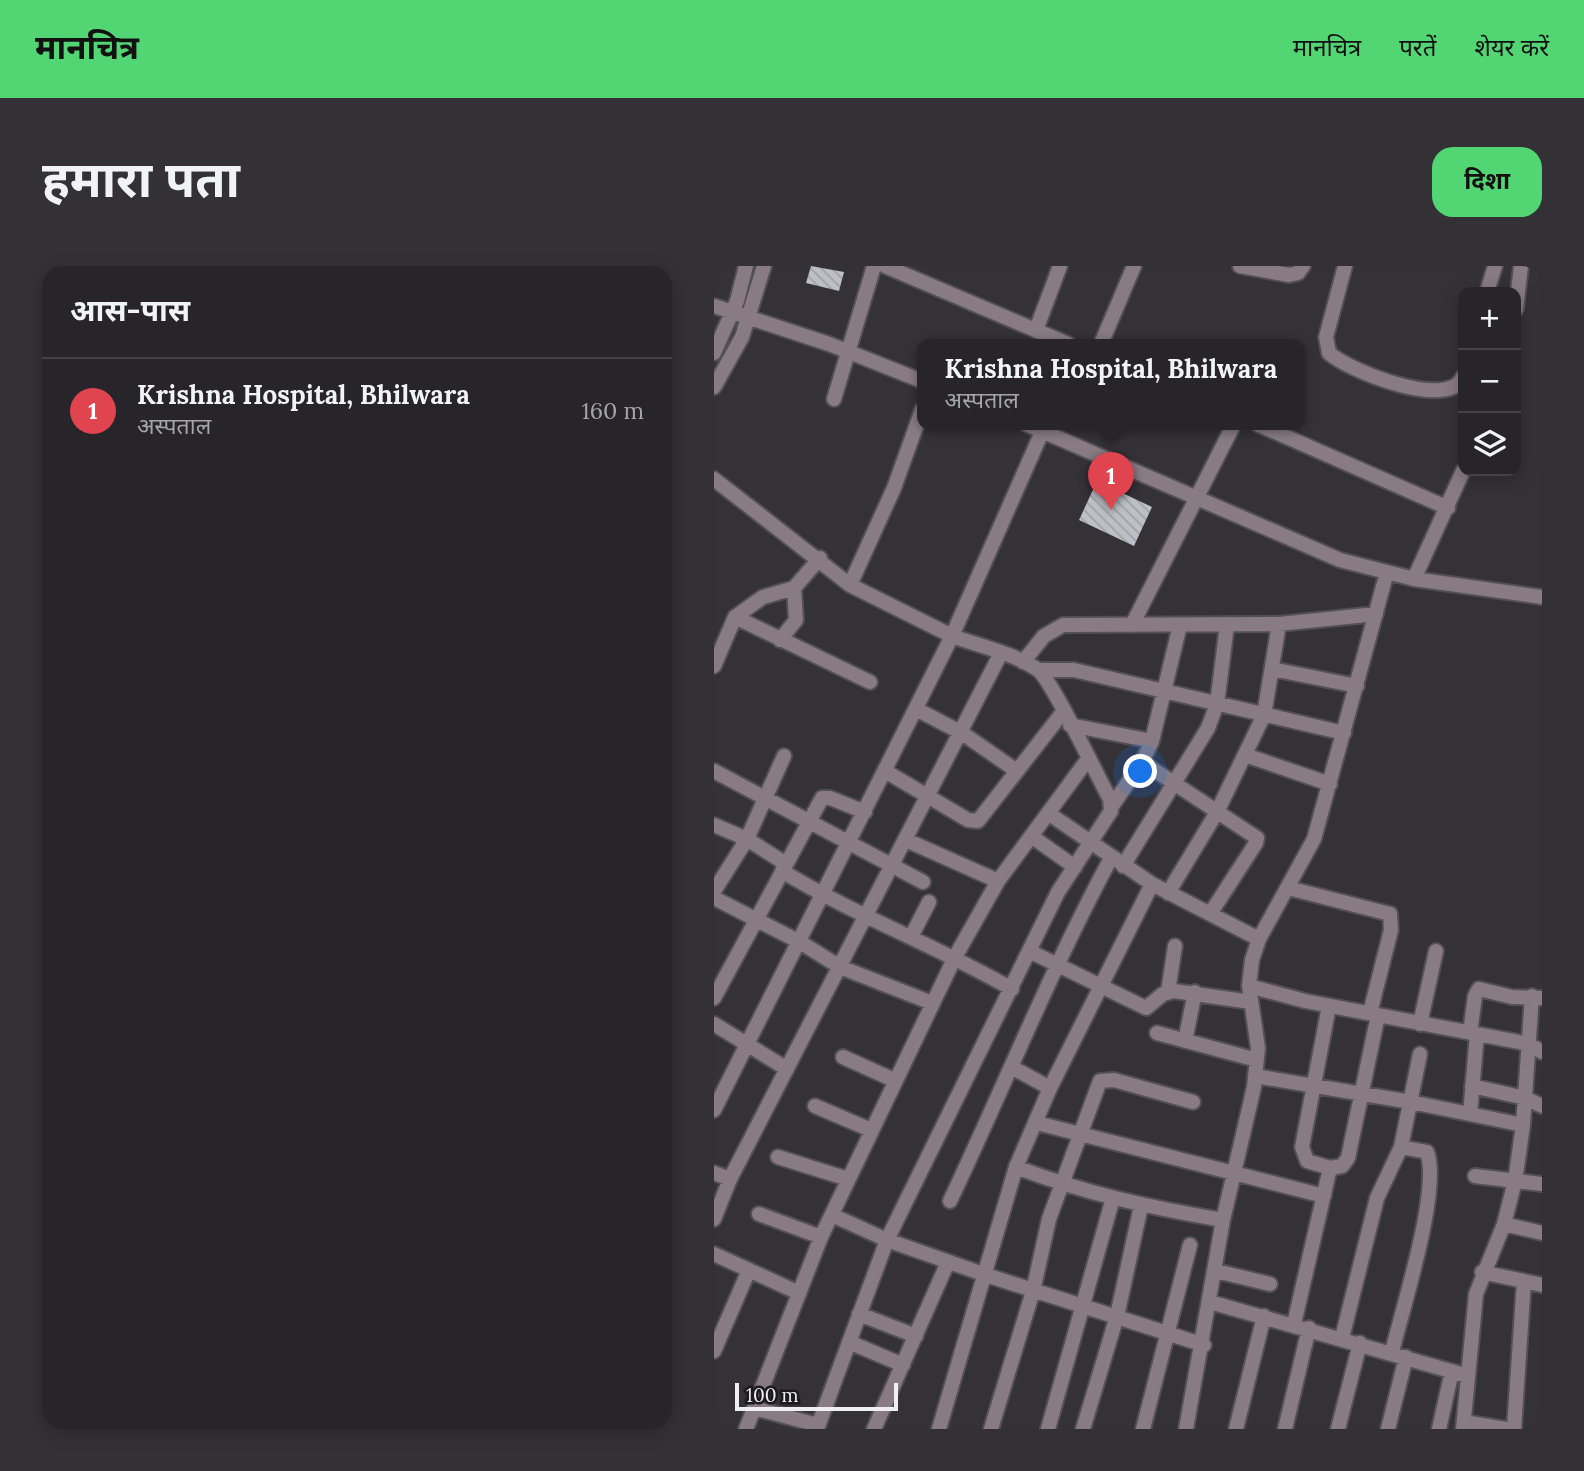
<!DOCTYPE html>
<html lang="hi">
<head>
<meta charset="utf-8">
<style>
  :root { --surface:#272529; --page:#333135; --text:#f1f3f6; --muted:#a4a5a8; --line:#434246; --accent:#52d673 }
  body { margin:0; font-family:Lora,"Noto Sans Devanagari",serif; background:var(--page); color:var(--text) }
  .controls { position:absolute; right:21px; top:21px; display:grid; overflow:hidden; border-radius:14px; box-shadow:0 4px 18px #0003 }
  .controls button { width:63px; height:63px; display:grid; place-items:center; padding:0; border:0; border-bottom:2px solid var(--line); background:var(--surface); color:var(--text); font:35px sans-serif }
  .scale { position:absolute; left:21px; bottom:18px; width:163px; box-sizing:border-box; padding-left:7px; border:4px solid #efeef1; border-top:0; font-size:19px; line-height:24px; white-space:nowrap; color:#efeef1; -webkit-text-stroke:5px #1b1a1c; paint-order:stroke }
  .you { position:absolute; left:427px; top:506px; width:24px; height:24px; margin:-18px; border:5px solid #fff; border-radius:50%; background:#1a73e8; box-shadow:0 0 0 10px #1a73e833 }
  .badge { display:grid; place-items:center; width:46px; height:46px; border-radius:50%; background:var(--accent); color:#fff; font-size:23px; font-weight:700 }
  .pin { position:absolute; translate:-50% -58px; filter:drop-shadow(0 2px 4px #0008) }
  .pin::after { content:''; position:absolute; top:37px; width:24px; height:21px; background:inherit; clip-path:polygon(0 0,100% 0,50% 100%) }
  .popup { position:absolute; left:203px; top:73px; width:388px; height:91px; box-sizing:border-box; display:grid; place-content:center; border-radius:14px; background:var(--surface); filter:drop-shadow(0 2px 5px #0005); font-size:23px; white-space:nowrap; color:var(--muted) }
  .popup b { font-size:26px; color:var(--text) }
  .popup::after { content:''; position:absolute; left:50%; top:100%; margin-left:-14px; border:14px solid transparent; border-top-color:var(--surface) }
  .list { margin:0; padding:0; list-style:none }
  h2 { display:flex; justify-content:space-between; align-items:center; height:91px; margin:0; padding:0 28px; font-size:30px }
  h2 small { font-size:23px; font-weight:400; color:var(--muted) }
  .list li { display:grid; grid-template-columns:46px 1fr auto; gap:21px; align-items:center; box-sizing:border-box; height:105px; padding:0 28px; border-top:2px solid var(--line) }
  .list b { display:block; font-size:26px; white-space:nowrap }
  .list p { margin:0; font-size:23px; white-space:nowrap; color:var(--muted) }
  .list em { font-size:23px; font-style:normal; color:var(--muted) }
  .icon { flex:none; width:38px; height:38px; fill:none; stroke:currentColor; stroke-width:2; stroke-linecap:round; stroke-linejoin:round }
  .map { position:relative; flex:none; width:828px; height:1163px; overflow:hidden; border-radius:21px }
  header { display:flex; align-items:center; gap:42px; box-sizing:border-box; height:98px; padding:0 35px; background:var(--accent); color:#111 }
  header strong { font-size:33px }
  nav { display:flex; gap:38px; margin-inline-start:auto; font-size:24px }
  .intro { display:flex; align-items:center; justify-content:space-between; box-sizing:border-box; height:168px; padding:0 42px }
  h1 { margin:0; font-size:49px }
  .button { padding:18px 32px; border-radius:21px; background:var(--accent); color:#111; font-size:24px; font-weight:700 }
  main { display:flex; gap:42px; padding:0 42px }
  aside { flex:1; background:var(--surface); border-radius:21px; box-shadow:0 4px 18px #0003 }
  .map>svg:first-child { display:block }
</style>
</head>
<body>
<header>
<strong>मानचित्र</strong>
<nav><a>मानचित्र</a><a>परतें</a><a>शेयर करें</a></nav>
</header>
<div class="intro"><h1>हमारा पता</h1><a class="button">दिशा</a></div>
<main>
<aside>
<h2>आस-पास<small></small></h2>
<ul class="list">
<li><span class="badge" style="background:#e0444e">1</span><div><b>Krishna Hospital, Bhilwara</b><p>अस्पताल</p></div><em>160 m</em></li>
</ul>
</aside>
<div class="map">
<svg width="828" height="1163" viewBox="0 0 828 1163">
  <defs>
    <pattern id="building-back-hatch" width="6" height="6" patternUnits="userSpaceOnUse" patternTransform="scale(1.75)"><rect width="6" height="6" fill="#bec0c7"/><path d="M-1 5l2 2M0 0l6 6M5-1l2 2" fill="none" stroke="#a0a2a7"/></pattern>
  </defs>
  <rect width="100%" height="100%" fill="#343137"/>
  <path fill="url(#building-back-hatch)" d="M97,0L130,6L125,25L92,17Z
    M383,215L438,241L420,280L365,254Z"/>
  <g fill="none" stroke-linecap="round" stroke-linejoin="round">
    <g stroke="#524f55" stroke-width="18">
      <path id="minor" d="M171,0L354,78
        M526,0L575,9L584,7L589,0
        M631,0L612,71L615,87C635,105 735,145 749,111
        M773,26L781,0
        M0,40L115,78L208,115
        M802,43L807,0
        M322,64L346,0
        M387,78L420,0
        M0,87L23,35L32,0
        M0,121L28,71L50,0
        M120,133L160,0
        M312,158L626,294L700,313L828,331
        M543,158L734,242
        M0,213L136,319L238,370L328,166
        M700,313L749,205
        M136,319L180,222L208,144
        M21,351L156,416
        M418,359L520,158
        M66,374L82,354L80,322
        M309,396L330,370L349,359L565,358L662,348
        M0,400L21,351L49,331L80,322L106,292
        M558,403L643,420
        M325,404H360L630,467
        M202,443L248,467L303,505
        M356,459L438,475
        M531,489L616,518
        M428,496L543,572L542,577L496,648
        M0,505L209,616
        M171,505L254,554L264,555L349,446
        M398,540L428,496L438,475L466,359
        M334,547L438,618L545,673
        M0,559L33,573L72,598
        M317,570L361,601
        M192,574L284,615
        M409,600L494,462L503,438L513,359
        M68,605C142,650 223,680 298,723
        M574,622L676,648L677,664L656,747
        M0,625L33,573L70,490
        M454,627L503,546L550,449L565,358
        M0,632L86,676L126,701L218,737
        M197,671L215,636
        M315,685L432,742L449,728L460,725L537,736
        M535,720L591,735L815,778L828,786
        M454,726L461,680
        M0,732L108,532H116L151,546
        M615,740L588,881L593,895L616,902L628,900L634,892L664,749
        M0,758L73,803
        M706,758L722,685
        M443,767L543,794
        M756,767L761,730L765,723L798,731L828,732
        M471,775L481,726
        M129,791L180,814
        M299,802L336,822
        M541,810L697,836L809,859
        M758,820L811,832L828,840
        M101,840L157,864
        M0,844L238,370C266,380 298,387 323,403C338,413 383,510 396,533L397,545L344,626L173,974L103,1163
        M756,848L763,768
        M323,857L610,930
        M64,891L134,913
        M302,901C369,927 438,942 509,954
        M0,907L16,913
        M761,910L828,918
        M236,935C290,821 337,703 397,592
        M45,948L107,971
        M118,949L173,974L272,1009L490,1079
        M0,953L16,913L287,387
        M790,958L828,967
        M0,988L85,1027
        M502,1005L556,1018
        M768,1006L828,1019
        M496,1036L754,1110
        M145,1048L202,1070
        M580,1058L616,902
        M628,1072L663,932L687,881L706,788
        M135,1076L189,1099
        M0,1085L35,1004
        M678,1086C688,1044 727,923 713,886L687,881
        M40,1142L104,1159
        M750,1156L792,1163
        M32,1163L107,971L241,691L284,615L374,493
        M160,1163L234,996
        M225,1163L302,901L336,822L438,618
        M277,1163L319,1025L335,953L386,815L400,814L479,836
        M334,1163L399,932
        M369,1163L403,1050L427,940
        M429,1163L476,979
        M472,1163L509,954L540,821L544,782L535,720L538,694L545,673L600,573L673,306
        M522,1163L550,1050
        M571,1163L595,1062
        M624,1163L646,1077
        M674,1163L692,1091
        M725,1163L738,1105
        M749,1163L762,1028L790,958L801,915L809,859L818,730
        M800,1163L810,1015"/>
    </g>
    <use href="#minor" stroke="#887b83" stroke-width="14"/>
  </g>
</svg>
<div class="controls">
<button>+</button>
<button>−</button>
<button><svg class="icon" aria-label="layers" viewBox="0 0 24 24"><path d="M12 4l9 5-9 5-9-5zM3 14l9 5 9-5"/></svg></button>
</div>
<div class="scale">100 m</div>
<div class="you"></div>
<div class="pin badge" style="left:397px;top:244px;background:#e0444e">1</div>
<div class="popup"><b>Krishna Hospital, Bhilwara</b>अस्पताल</div>
</div>
</main>
</body>
</html>
